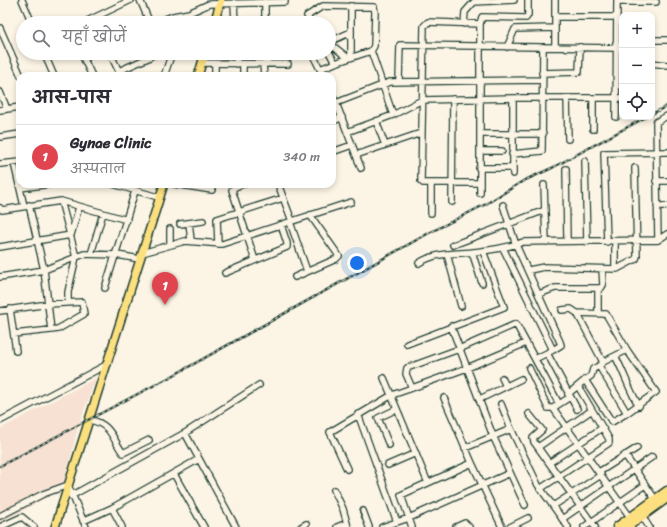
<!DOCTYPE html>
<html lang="hi">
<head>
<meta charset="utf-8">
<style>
  :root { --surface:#fff; --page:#f2f2f3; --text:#2b2b33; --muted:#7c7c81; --line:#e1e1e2; --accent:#d93025 }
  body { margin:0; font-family:Sriracha,"Playpen Sans Deva",sans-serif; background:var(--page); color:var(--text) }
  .controls { position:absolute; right:12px; top:12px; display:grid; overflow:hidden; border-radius:8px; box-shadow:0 2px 6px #0003 }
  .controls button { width:36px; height:36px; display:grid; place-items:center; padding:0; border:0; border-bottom:1px solid var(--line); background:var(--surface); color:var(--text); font:20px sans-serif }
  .you { position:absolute; left:357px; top:263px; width:14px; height:14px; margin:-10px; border:3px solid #fff; border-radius:50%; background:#1a73e8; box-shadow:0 0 0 6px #1a73e833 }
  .badge { display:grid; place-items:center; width:26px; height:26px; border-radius:50%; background:var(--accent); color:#fff; font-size:13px; font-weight:700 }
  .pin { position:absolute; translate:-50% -33px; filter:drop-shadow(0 1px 2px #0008) }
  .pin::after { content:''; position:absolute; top:21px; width:14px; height:12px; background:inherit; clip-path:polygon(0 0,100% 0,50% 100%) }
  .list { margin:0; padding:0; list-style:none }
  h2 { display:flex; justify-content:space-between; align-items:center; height:52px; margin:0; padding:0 16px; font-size:17px }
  h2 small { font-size:13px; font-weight:400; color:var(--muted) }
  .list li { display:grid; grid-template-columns:26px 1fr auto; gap:12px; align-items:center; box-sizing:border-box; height:64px; padding:0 16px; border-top:1px solid var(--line) }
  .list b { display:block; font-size:15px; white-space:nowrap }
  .list p { margin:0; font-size:13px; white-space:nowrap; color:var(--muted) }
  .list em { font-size:13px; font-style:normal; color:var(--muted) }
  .icon { flex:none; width:22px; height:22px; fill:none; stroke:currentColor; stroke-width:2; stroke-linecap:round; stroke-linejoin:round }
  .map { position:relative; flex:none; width:667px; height:527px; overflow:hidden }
  .search { position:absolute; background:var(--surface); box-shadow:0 2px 6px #0003; left:16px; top:16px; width:320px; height:44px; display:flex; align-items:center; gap:10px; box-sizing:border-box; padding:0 14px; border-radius:22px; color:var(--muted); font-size:15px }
  .panel { position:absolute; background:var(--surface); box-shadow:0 2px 6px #0003; left:16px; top:72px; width:320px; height:116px; border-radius:12px }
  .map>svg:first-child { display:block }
</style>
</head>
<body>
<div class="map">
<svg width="667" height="527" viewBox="0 0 667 527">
  <rect width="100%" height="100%" fill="#fcf5e5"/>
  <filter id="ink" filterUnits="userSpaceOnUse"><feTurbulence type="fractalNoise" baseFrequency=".025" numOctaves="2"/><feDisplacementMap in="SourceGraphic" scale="8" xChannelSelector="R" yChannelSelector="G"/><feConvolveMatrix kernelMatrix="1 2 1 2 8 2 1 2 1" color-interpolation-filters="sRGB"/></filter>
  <g filter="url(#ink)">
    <path fill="#f7e1d2" d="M96,378L78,427L63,488L0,523V429Z"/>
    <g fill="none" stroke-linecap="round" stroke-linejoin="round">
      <g stroke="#1f3d34" stroke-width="8">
        <path id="minor" d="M22,0L32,23
          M140,0L150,23
          M555,0V47
          M265,2V23
          M617,2H656
          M234,3L235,23
          M351,6V57
          M555,17H617
          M83,23L131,0
          M155,23L173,16L189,13L209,4L285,2
          M182,23L184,14
          M311,23L307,16L323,6L374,7L375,12L374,46L371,51
          M464,24L465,12L474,2L514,0
          M480,24L482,17L526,18L528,15V0
          M0,28L21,76
          M652,40H667
          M329,42L351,32
          M329,43L348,58
          M616,43L622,50
          M507,47L515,29L554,28
          M329,52L335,63L371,51L393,115
          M44,53L54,76
          M81,53L92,76
          M110,53L121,76
          M236,53L237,64
          M267,53V64
          M312,53L320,69
          M202,63L288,64
          M652,63L667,65
          M215,64V76
          M243,64V76
          M263,64L264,76
          M119,71L150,57L155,53
          M542,73L579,72L580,47
          M164,76L172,53
          M323,76L320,69L335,63
          M399,80L400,45L616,48
          M0,92L7,109
          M332,95L336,103
          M513,98V174
          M567,98L568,139
          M0,110L20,107
          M616,117L617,0
          M376,121L385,145
          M332,122L342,117
          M593,129V98
          M347,132L393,115L422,100L513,98H622
          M480,134H543
          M0,137L20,134
          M480,151H502
          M332,152L352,145
          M512,154L542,151L543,47
          M356,155L421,133
          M585,161L587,242
          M14,163L24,206
          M0,164L20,162
          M361,168L336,103L390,82L542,80
          M479,168H513
          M566,169L567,241
          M656,181H667
          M431,183V213
          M480,183H423L421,181L424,26L428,22L480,24V193
          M113,184L158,197
          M174,184L212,190
          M243,184L235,187L232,190L255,260
          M278,184L292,221
          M544,185L546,242
          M20,188L51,184
          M61,201L127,220
          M452,202L453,99
          M503,205L516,245L560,342L561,345L553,350
          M657,206H667
          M0,208L2,210L61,201L76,257L68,292V302
          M290,222L307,271
          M189,223L191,240
          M180,224L203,221
          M170,229V245
          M658,240L667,234
          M607,242L604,153L667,152
          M218,244L217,219L283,198
          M453,245L545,210
          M0,247L71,235L79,207
          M503,248L553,350L535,359
          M472,252L482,283
          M142,253L185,241L222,244L351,202
          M91,254L103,213
          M447,254L461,306
          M419,263C436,252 455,254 474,252C491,250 507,248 523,242L658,240L656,122L667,116
          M615,269V242
          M529,270L544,267L617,269L636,259L637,256L635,168
          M225,273L287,247V243L281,225
          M0,277L44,270L84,254L117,255L140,259
          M295,277L336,259L339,256L310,215
          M105,288L135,191
          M598,289V312
          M539,294L555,288H601L603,285L602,269
          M10,309L16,351
          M562,310L571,309L577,313L606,314L627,350L656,392L627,413L612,422L585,380L568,394
          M0,311L48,304L44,270L29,205
          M577,313L603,362
          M451,326L493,436L525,505
          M14,334L51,330L58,329L84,314L82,302L48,304L51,330
          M526,343L467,368L412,388L406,374L407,368L459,349L516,324L559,404
          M407,344L504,307L483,251
          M627,350L603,362L599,366L627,413
          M547,353L577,409
          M615,356C624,372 629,390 639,406
          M529,368L548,408H553L570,397
          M384,378L428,483
          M502,378L506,386
          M585,380L591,376L593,369L599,366
          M444,398L472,463L502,527
          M480,399L521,379
          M501,404L511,429L538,485L568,527
          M553,408L630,517
          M358,414L397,522
          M529,414L542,430L533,438L534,442L595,527
          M90,420C111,424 112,438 123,453L149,440
          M0,421L108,364
          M185,433L259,385
          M389,445L378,418L397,409
          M538,447L592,410
          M465,448L511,429
          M625,455L655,499
          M549,463L602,428
          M388,465L416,453
          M347,469L330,432L392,395L412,388
          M599,472L637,448
          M174,474L204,527
          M540,489L609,443V439L578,386
          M334,490L343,509L348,527
          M71,496L185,433L236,527
          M553,506L601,475
          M112,508L122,527
          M363,511L369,527
          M641,514L649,527
          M0,516L43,494L68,485L86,527
          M562,519L652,457
          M83,521L112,508L199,459
          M0,527L22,517L34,527
          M301,527L306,524
          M337,527L347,523
          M382,527L409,518L510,473
          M412,527L401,495L472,463
          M456,527L465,523L469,527
          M510,527L528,518
          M584,527L645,485"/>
      </g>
      <g stroke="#1f3d34" stroke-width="10">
        <path id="major" d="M214,23L221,0
          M198,76L205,53
          M55,527L164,184"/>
      </g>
      <g stroke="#1f3d34" stroke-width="11">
        <path id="highway" d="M617,527L667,491
          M627,527L667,498"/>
      </g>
      <use href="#minor" stroke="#fcf5e5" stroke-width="5.5"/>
      <use href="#major" stroke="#fce080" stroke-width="7"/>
      <use href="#highway" stroke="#fce080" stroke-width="8"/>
      <g stroke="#1f3d34" stroke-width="2.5">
        <path id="rail" d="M652,114L667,106
          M0,466L174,375L429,233L486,204L523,181L552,168L646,117"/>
      </g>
      <use href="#rail" stroke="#fcf5e5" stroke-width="1" stroke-dasharray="3" stroke-linecap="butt"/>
    </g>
  </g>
</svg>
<div class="controls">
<button>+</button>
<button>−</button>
<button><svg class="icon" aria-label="locate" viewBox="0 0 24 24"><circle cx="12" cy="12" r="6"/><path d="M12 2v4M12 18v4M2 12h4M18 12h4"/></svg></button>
</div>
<div class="you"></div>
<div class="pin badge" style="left:165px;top:305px;background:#e0444e">1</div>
<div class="search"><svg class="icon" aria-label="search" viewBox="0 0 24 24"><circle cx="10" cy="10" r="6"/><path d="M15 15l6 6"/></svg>यहाँ खोजें</div>
<section class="panel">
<h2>आस-पास<small></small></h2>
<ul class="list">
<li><span class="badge" style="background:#e0444e">1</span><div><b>Gynae Clinic</b><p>अस्पताल</p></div><em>340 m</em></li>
</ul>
</section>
</div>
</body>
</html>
